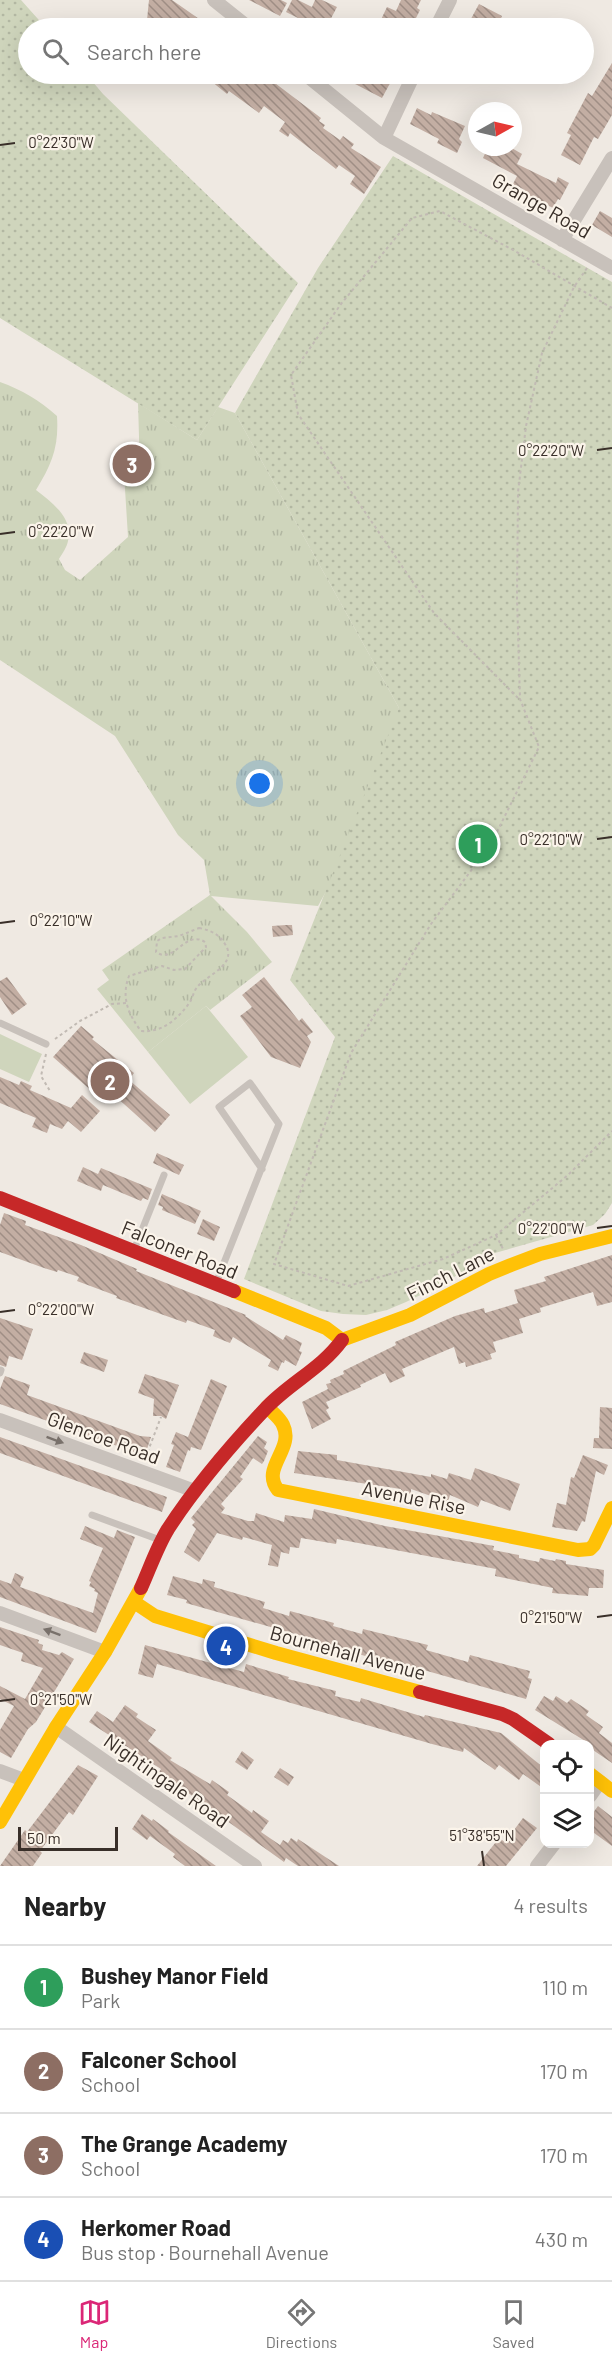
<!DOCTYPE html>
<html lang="en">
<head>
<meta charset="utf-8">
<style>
  :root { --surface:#fff; --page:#f6f6f6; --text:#222; --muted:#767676; --line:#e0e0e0; --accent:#db2777 }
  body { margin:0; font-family:Barlow,sans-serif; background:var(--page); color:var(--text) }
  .controls { position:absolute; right:18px; bottom:18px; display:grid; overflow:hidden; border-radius:12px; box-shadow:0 6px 24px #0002 }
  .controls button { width:54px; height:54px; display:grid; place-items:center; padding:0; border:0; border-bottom:2px solid var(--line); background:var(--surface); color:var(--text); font:30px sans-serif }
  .compass { position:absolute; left:468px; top:102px; width:54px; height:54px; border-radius:50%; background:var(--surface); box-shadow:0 6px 24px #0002; rotate:82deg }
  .scale { position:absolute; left:18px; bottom:15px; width:100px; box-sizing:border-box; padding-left:6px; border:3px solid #392f29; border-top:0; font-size:16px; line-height:21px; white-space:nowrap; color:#392f29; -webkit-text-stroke:4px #fbf4ea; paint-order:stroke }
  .you { position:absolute; left:260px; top:784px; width:21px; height:21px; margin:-15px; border:4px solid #fff; border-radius:50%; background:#1a73e8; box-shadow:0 0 0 9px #1a73e833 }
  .badge { display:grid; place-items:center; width:39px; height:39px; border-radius:50%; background:var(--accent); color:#fff; font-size:20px; font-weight:700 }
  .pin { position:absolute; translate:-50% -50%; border:3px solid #fff; box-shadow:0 2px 6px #0006 }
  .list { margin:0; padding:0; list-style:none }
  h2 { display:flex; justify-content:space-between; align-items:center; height:78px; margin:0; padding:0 24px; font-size:26px }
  h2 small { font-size:20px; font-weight:400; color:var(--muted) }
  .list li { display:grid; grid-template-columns:39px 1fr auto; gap:18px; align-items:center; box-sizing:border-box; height:84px; padding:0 24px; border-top:2px solid var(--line) }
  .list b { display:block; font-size:22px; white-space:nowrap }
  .list p { margin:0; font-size:20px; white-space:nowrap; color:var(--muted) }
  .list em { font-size:20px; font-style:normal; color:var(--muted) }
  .icon { flex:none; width:33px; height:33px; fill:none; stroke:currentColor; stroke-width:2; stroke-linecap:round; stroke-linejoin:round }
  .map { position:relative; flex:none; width:612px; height:1866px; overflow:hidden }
  .search { position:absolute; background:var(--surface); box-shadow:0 6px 24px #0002; left:18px; right:18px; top:18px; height:66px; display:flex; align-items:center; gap:15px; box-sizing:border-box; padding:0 21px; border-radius:33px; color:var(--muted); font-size:22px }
  .sheet { height:414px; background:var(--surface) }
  nav { display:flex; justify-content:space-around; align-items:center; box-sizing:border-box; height:84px; border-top:2px solid var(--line); background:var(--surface); font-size:16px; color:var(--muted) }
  nav a { display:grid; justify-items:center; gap:3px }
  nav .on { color:var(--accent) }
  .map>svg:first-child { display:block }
</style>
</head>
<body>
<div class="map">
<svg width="612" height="1866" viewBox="0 0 612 1866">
  <defs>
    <pattern id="grass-tufts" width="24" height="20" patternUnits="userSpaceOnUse" patternTransform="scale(1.5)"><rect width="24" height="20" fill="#cfd5bc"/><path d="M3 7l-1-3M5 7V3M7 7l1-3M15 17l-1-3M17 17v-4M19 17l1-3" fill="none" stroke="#b2b7a2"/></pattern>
    <pattern id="park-dots" width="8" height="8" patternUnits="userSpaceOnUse" patternTransform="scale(1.5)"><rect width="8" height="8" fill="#cfd5bc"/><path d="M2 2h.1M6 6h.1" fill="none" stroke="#b2b7a2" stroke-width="1.8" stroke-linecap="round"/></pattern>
    <pattern id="building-back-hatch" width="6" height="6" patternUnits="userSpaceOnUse" patternTransform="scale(1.5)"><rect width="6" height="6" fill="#c3aea3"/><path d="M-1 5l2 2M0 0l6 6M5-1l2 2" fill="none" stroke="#9f8e85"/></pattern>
  </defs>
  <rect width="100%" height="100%" fill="#efe9e2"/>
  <path fill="url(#grass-tufts)" d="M0,382C22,390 39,400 57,416C59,447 52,464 36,490C52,502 74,519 68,541C67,547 62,554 59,559L65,570L80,580L128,537L124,473L140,470L138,403L197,440L218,407L235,413L399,708L383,788L318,906L211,896L247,932L272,962L210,1010L206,1006L148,1052L97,989L109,980L102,970L210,895L204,860L178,835L115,736L0,660Z"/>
  <path fill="url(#park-dots)" d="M0,0H21L46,28H28V74H86L103,94L298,283L197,440L0,318Z
    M393,156L612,282V1203L605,1214L593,1225L495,1253L437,1287L406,1302L387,1310L366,1315L343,1314L321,1311L244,1279L335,1037L290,980L399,708L235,413L318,268Z"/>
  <path fill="#cfd5bc" d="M206,1006L248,1057L190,1104L148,1052Z
    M0,1034L42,1054L29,1082L0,1069Z"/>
  <path fill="url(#building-back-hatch)" d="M149,0H172L212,28H160L147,20Z
    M249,0H281L287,3L280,16Z
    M292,0H298L312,7L315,0H322L337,7L326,28H305L308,23L286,12Z
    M401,0H421L417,8L420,10L411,28H377L387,7L396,11Z
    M479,4L502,16L498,26L500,28H466Z
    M612,63V115L598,139L594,137L580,165L561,155L571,135L567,133L588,93L592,96Z
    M217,74H263L321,118L319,121L325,125L323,128L340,140L343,136L354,144L351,148L381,167L364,194L350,184L355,176L339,165L336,169L290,133L288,137L279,131L285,122L264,106L259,113L229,91L227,94L211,81Z
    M336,74H395L382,98Z
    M417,108L431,115L432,112L465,126L459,139L462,142L457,153L437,143L439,139L410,124Z
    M488,147H510L522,154L517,164L556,183L558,177L569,183L560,200L558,199L553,208L522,192L523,189L513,184L517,176L483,158Z
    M600,211L612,218V237L592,225Z
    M286,925H292L293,935L273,937L272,926Z
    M7,977L27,1004L12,1015L0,997V981Z
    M264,977L299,1021L302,1018L313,1032L307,1036L311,1042L300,1068L271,1057L240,1016L252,1007L242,995Z
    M81,1026L94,1037L92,1039L134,1073L129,1080L170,1115L155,1132L102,1084L94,1093L53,1057Z
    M0,1077L19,1085L21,1081L32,1086L30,1090L71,1108L82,1095L100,1111L81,1132L68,1121L62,1129L50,1124L47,1133L32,1127L36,1118L0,1103Z
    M157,1153L184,1165L179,1175L153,1163Z
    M83,1167L98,1174L101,1168L152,1189L148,1200L143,1198L141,1201L103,1185L101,1191L77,1181Z
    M162,1194L201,1211L195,1224L162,1210L163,1207L158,1205Z
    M4,1213L26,1221L25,1225L81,1245L137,1269L136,1271L246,1315L245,1316L283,1340L286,1335L302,1343L299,1351L302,1352L296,1366L285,1360L284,1363L282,1362L278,1371L268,1366L271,1360L233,1337L230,1343L220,1339L213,1336L215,1330L187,1320L186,1323L116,1298L117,1296L77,1281L79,1277L58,1270L57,1272L44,1268L0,1252V1225Z
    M203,1219L220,1227L214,1241L197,1234Z
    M612,1255V1302L597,1306L593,1292L540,1308L541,1312L519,1319L523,1333L493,1342L496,1352L490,1354L492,1359L466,1367L465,1362L459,1364L454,1347L402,1369L405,1376L390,1383L385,1373L360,1385L361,1387L326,1402L329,1408L326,1410L331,1419L312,1429L302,1402L328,1389L326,1384L331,1383L330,1380L344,1374L343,1371L396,1345L395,1342L455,1316L484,1308L485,1313L518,1303L514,1290L546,1281L544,1277Z
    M0,1318L33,1329L22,1360L9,1356L6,1367L0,1365Z
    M84,1352L108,1360L104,1372L80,1363Z
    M145,1374L179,1385L166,1419L161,1416H153L154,1399L138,1393Z
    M5,1376L30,1385L27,1395L140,1436L151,1437L147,1449L137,1445L134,1452L0,1404V1389Z
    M211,1379L227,1386L201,1450L191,1447L190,1451L188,1450L180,1472L166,1467L174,1445L171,1444L176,1432L188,1437Z
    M600,1407L612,1408V1449L593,1448L594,1438H599Z
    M258,1436L267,1442L264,1448L268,1451L264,1461L262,1464L253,1458L240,1477L243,1479L221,1504L225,1508L221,1513L248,1521H254L256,1513L284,1522L285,1515L312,1519L314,1509L385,1526L494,1546L493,1550L519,1555V1558L539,1562L540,1558L555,1561L556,1559L566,1561V1564L604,1570L603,1588H589L588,1596L552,1593L553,1588L495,1576L496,1569L337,1539L336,1544L301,1538L299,1548L290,1547L289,1554L281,1552L278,1567L268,1565L272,1545L243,1537L242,1540L217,1533L199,1562L184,1552L196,1529L192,1525L195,1522L191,1518Z
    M0,1437L167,1497L162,1512L0,1453Z
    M298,1451L337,1455V1460L431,1477V1474L447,1479L449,1473L471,1480L475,1468L520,1484L510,1511L481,1500L478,1507L450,1495L448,1502L411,1489V1494L401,1492V1489L294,1473Z
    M583,1455L608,1465L604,1475L596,1471L585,1522L582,1521L577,1531L552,1527L557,1503L566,1505L571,1477L574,1478Z
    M85,1526L114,1538L117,1530L135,1537L96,1633L0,1597V1580L11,1584L15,1573L24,1577L20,1587L93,1613L98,1593L94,1591L95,1589L89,1586L91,1582L89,1581L103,1548L80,1539Z
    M173,1576L202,1584L203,1579L215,1582L214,1587L265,1602L263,1608L289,1616L290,1611L334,1623L333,1626L362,1634L363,1629L428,1645L426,1650L468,1662L470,1655L530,1671L528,1678L532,1679L526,1699L399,1663L369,1657L308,1640L309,1638L186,1603L187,1600L167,1595Z
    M0,1627L39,1640L38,1643L43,1645L42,1650L59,1655L62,1652L74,1659L36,1722L28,1729L11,1758L0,1752V1730L14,1706L0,1699V1686L25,1699L43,1668L21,1661L23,1653L0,1645Z
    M145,1645L244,1672L246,1664L289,1677L288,1679L336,1691L335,1696L360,1702L361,1698L424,1717L425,1715L501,1733L544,1768V1789L523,1774L519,1780L499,1765L495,1770L464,1748L463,1752L432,1744L157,1664L153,1678L138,1674Z
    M544,1696L553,1701L556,1696L567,1703L571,1699L589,1711L586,1715L603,1727L599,1733L612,1743V1763L590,1748V1744L535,1710Z
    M125,1705L138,1714L136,1717L156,1730L148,1741L172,1758L170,1760L210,1784L212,1780L229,1792L227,1795L252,1813L253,1810L269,1821L261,1832L280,1845L283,1840L288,1843L291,1838L297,1842L298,1839L339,1866H298L286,1858L284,1862L159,1772L161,1769L89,1722L97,1711L113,1722Z
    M242,1751L254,1760L247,1770L235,1762Z
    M78,1765L98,1776L73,1815L69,1812L40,1851L42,1853L33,1866H0L25,1830L27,1832Z
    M280,1768L294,1777L288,1786L274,1777Z
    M598,1806L612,1817V1846L590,1830V1817Z
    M142,1814L152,1821L153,1819L169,1831L168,1832L216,1866H185L173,1857L175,1854L150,1836L147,1840L132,1829Z
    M523,1818L537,1828L506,1866H477L499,1838L505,1842Z"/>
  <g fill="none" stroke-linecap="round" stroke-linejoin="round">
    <path stroke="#c1bab3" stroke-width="2" stroke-dasharray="3 3" stroke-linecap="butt" d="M587,268L574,287L542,353L526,426L518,492L517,598L520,699L539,747L491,844L431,924L351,1053L274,1264L348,1286L443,1259L496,1235L568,1175L612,1131
      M518,698L434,613L298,414L291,375L341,304L412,218L440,211L515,251L612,308
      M199,928C210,930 219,934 225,944C238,964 209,974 198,986C194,990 193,997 190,1002C178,1019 162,1033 141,1031C128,1014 121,997 129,976L162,966L174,970L185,969L206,947L205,942C185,929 174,965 156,952L157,941L162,938L179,936Z
      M55,1039L80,1021L112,1004L126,1003
      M46,1054L41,1076L50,1091
      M496,1235L504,1251
      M141,1452L148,1451L161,1417"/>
    <path stroke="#c8c1bb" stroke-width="7" d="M0,1023L46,1044
      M134,1250L164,1175
      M216,1283L279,1124L250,1083L219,1107L262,1169
      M0,1373L1,1370
      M92,1515L160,1540"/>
    <path stroke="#c8c1bb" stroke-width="14" d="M214,0L249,28
      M436,28L450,0
      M305,74L384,138L612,268
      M384,138L414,74
      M562,240L612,158
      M0,1420L195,1491
      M0,1613L105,1652
      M56,1727L255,1866
      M0,1771L24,1780
      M590,1796L600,1782
      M537,1866L554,1844"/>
    <path stroke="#ffc107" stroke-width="14" d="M234,1291L326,1328L342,1340
      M342,1340L410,1315L489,1274L511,1265L540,1254L612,1236
      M267,1407C273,1413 280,1418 283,1425C295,1449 260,1468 278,1490L578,1550L590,1549L594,1545L612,1508
      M134,1602L155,1616L276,1653L420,1692
      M590,1774L612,1791
      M0,1822L56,1727L105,1652L141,1588"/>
    <path stroke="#c62828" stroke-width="14" d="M0,1198L234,1291
      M141,1588C150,1568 157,1547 168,1529C196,1486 232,1444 267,1407C291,1382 322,1368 342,1340
      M420,1692L502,1714L513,1719L549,1744"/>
  </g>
  <defs><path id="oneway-solid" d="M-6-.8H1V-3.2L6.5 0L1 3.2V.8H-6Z" transform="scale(1.5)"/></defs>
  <g fill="#79716b">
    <use href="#oneway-solid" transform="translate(55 1440) rotate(20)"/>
    <use href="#oneway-solid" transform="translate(52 1632) rotate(-160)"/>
  </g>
  <path fill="none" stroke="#392f29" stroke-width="2" d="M0,145L15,143M597,450L612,448M0,534L15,532M597,839L612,837M0,923L15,921M597,1228L612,1226M0,1312L15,1310M597,1617L612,1615M0,1701L15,1699M482,1851L484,1866"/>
  <g text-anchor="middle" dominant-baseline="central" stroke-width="4.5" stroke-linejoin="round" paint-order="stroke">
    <g font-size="20" fill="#392f29" stroke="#fbf4ea">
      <text transform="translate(542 205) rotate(30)">Grange Road</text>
      <text transform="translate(180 1249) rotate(22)">Falconer Road</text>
      <text transform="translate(450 1273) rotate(-27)">Finch Lane</text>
      <text transform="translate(104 1437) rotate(20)">Glencoe Road</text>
      <text transform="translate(414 1497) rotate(11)">Avenue Rise</text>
      <text transform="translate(348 1652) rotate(15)">Bournehall Avenue</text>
      <text transform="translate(167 1780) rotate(35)">Nightingale Road</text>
    </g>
  </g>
  <g font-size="15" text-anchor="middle" fill="#392f29" stroke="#fbf4ea" stroke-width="4.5" stroke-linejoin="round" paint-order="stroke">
    <text x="61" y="148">0°22'30"W</text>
    <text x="551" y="456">0°22'20"W</text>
    <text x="61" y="537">0°22'20"W</text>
    <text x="551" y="845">0°22'10"W</text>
    <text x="61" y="926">0°22'10"W</text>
    <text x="551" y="1234">0°22'00"W</text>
    <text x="61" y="1315">0°22'00"W</text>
    <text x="551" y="1623">0°21'50"W</text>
    <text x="61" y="1705">0°21'50"W</text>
    <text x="482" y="1841">51°38'55"N</text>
  </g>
</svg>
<div class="controls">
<button><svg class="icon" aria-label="locate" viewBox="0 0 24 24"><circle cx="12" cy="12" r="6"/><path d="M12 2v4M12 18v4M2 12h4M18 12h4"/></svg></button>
<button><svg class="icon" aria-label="layers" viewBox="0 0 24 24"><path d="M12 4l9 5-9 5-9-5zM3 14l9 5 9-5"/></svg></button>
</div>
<svg class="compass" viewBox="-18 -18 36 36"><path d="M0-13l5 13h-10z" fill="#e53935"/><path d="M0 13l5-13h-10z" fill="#767676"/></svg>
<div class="scale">50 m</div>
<div class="you"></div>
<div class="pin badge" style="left:478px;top:844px;background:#2e9e5b">1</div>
<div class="pin badge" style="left:110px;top:1081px;background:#8d6e63">2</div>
<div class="pin badge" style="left:132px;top:464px;background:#8d6e63">3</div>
<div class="pin badge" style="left:226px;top:1646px;background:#1a4fb4">4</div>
<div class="search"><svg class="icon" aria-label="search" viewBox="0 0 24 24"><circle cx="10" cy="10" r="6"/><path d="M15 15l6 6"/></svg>Search here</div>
</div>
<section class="sheet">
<h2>Nearby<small>4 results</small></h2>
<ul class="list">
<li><span class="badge" style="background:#2e9e5b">1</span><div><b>Bushey Manor Field</b><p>Park</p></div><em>110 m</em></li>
<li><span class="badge" style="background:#8d6e63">2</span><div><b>Falconer School</b><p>School</p></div><em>170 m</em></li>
<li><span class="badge" style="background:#8d6e63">3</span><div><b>The Grange Academy</b><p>School</p></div><em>170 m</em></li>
<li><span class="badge" style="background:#1a4fb4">4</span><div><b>Herkomer Road</b><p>Bus stop · Bournehall Avenue</p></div><em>430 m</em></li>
</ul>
</section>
<nav>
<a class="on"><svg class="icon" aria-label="map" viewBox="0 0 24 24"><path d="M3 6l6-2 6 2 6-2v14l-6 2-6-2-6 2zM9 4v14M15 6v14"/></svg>Map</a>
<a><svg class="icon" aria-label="directions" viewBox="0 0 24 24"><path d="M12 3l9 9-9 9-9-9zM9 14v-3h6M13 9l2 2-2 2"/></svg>Directions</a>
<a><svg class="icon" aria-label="saved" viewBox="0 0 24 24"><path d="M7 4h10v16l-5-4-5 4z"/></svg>Saved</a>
</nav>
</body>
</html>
